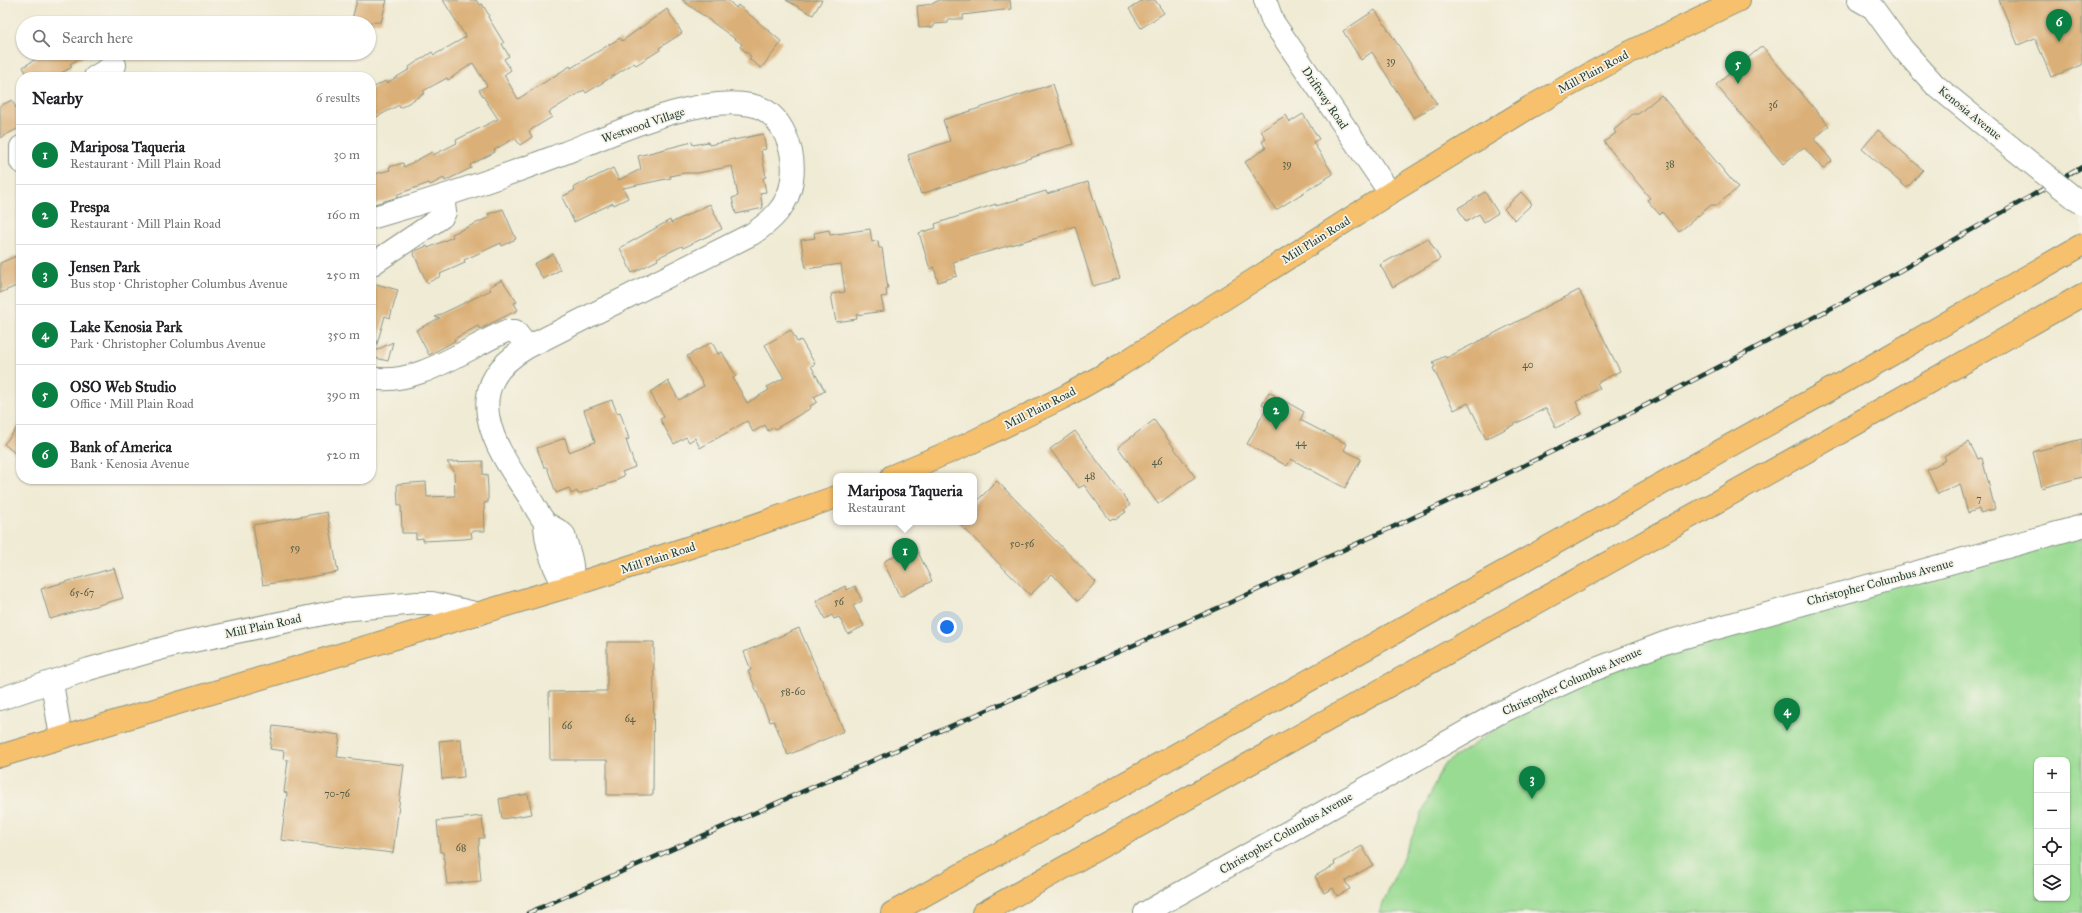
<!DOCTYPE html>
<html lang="en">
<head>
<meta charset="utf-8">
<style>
  :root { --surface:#fff; --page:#f2f2f2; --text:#202124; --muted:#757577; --line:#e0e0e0; --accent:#0b8043 }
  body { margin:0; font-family:"IM FELL Great Primer",serif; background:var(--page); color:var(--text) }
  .controls { position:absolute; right:12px; bottom:12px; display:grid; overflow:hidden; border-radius:8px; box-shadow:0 1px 3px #0004 }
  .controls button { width:36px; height:36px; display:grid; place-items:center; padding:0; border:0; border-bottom:1px solid var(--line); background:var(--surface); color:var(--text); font:20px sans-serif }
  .you { position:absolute; left:947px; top:627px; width:14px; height:14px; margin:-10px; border:3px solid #fff; border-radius:50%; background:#1a73e8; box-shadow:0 0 0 6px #1a73e833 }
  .badge { display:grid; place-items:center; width:26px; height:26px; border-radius:50%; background:var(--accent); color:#fff; font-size:13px; font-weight:700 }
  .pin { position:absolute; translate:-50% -33px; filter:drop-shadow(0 1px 2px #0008) }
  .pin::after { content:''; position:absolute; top:21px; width:14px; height:12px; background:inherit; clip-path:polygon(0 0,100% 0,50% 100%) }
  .popup { position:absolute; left:833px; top:473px; width:144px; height:52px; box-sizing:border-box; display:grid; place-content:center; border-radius:8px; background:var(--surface); filter:drop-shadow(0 1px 3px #0005); font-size:13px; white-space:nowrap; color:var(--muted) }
  .popup b { font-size:15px; color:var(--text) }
  .popup::after { content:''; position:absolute; left:50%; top:100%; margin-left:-8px; border:8px solid transparent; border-top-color:var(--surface) }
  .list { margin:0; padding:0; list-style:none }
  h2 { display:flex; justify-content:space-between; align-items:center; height:52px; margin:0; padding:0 16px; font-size:17px }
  h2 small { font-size:13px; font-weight:400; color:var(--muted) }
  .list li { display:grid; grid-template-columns:26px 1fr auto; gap:12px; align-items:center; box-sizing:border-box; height:60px; padding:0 16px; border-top:1px solid var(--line) }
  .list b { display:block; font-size:15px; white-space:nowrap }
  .list p { margin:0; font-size:13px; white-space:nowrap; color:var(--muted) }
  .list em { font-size:13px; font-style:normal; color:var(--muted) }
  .icon { flex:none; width:22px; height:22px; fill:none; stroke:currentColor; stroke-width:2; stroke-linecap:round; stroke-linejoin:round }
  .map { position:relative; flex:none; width:2082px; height:913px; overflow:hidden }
  .search { position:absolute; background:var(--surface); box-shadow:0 1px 3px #0004; left:16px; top:16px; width:360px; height:44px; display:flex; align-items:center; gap:10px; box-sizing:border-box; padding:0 14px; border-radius:22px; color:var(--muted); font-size:15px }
  .panel { position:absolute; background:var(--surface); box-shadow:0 1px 3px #0004; left:16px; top:72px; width:360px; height:412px; border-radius:16px }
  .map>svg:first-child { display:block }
</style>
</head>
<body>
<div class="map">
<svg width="2082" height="913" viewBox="0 0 2082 913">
  <rect width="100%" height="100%" fill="#f7f3e8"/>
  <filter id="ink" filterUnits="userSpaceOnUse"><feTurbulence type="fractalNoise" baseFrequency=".025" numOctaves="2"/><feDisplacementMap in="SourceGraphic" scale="8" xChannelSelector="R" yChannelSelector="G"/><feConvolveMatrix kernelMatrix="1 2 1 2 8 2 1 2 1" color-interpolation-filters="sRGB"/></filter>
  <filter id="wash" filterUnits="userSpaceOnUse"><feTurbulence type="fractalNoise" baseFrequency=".012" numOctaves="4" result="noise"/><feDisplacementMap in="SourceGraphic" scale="16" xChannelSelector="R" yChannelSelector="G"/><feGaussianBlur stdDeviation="0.9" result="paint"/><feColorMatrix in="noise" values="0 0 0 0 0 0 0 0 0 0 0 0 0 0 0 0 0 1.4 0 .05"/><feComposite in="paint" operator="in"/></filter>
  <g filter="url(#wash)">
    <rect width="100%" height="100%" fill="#f0ebd4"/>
    <path fill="#99db93" stroke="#5c8c64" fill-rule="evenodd" d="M2082,529V913H1379L1443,765L1534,703L1658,640ZM2037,760H2067V898H2037Z"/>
    <g id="blocks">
      <path fill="#dbb078" d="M357,0H387L381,22L351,23Z
        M443,0H476L480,5L482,4L489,15L488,17L504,43L502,44L509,56L504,59L511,70L504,75L518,99L570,66L571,68L620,38L622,41L667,9L682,33L659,48L660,50L636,65L634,63L586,93L584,90L549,112L552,117L529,131L532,137L520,145L515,138L494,150L495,152L470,165L471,168L445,181L444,178L430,185L429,183L398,194V197L371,205V175L390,170L389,167L403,163L404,167L432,152L433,155L457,143L456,140L498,119L479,90L487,86L473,63L448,80L447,78L423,91L425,93L400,108L399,105L371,120V89L385,81L387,83L410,69L409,67L432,52L434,55L466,37Z
        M682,0H728L736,8L738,5L782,42L761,68L749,59L751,56L740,47L742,44Z
        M786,0H822L813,15Z
        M939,0H1010L1011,9L963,15V19H948V23L934,24V27L919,28L917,6L932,4Z
        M1143,0H1155L1164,13L1141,28L1129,9Z
        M1999,0H2082V65L2051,77L2035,38L2018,45Z
        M1375,10L1437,104L1414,118L1372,52L1361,60L1343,31Z
        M1762,46L1829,126L1814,139L1832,161L1823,169L1804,147L1783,164L1716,85Z
        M32,53H90L70,64L72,67L54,77H28L23,67L36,59Z
        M1053,84L1073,144L921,194L908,155L950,141L943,120Z
        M1661,95L1738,188L1717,205H1711L1679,232L1662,212L1660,215L1647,200L1650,198L1604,142L1616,133L1614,130L1633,114H1638Z
        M12,100L17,110L21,109V127L0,138V106Z
        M1303,114L1319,139L1313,142L1333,174L1276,210L1245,162L1266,148L1262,142L1266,139L1261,131L1286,115L1290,122Z
        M1878,130L1923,170L1907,188L1862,149Z
        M763,134L766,149L761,150L766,177L763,178L766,192L760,193L763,208L736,214L732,198L738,196L732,166L698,173H684L670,176L671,178L623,188L628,198L614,205L613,203L574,222L562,197L575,190L574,187L613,168L619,180L641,169L638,156L692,142L693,145L708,142L709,145Z
        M1088,182L1120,278L1093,286L1075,226L953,262L957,276L938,282L934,267L930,269L919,233L936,228L935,224L996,204V206L1046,191L1047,194Z
        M1485,192L1498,213L1484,222L1479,214L1466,222L1458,208Z
        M1521,192L1532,204L1515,220L1504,209Z
        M710,204L722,229L683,248L682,246L657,258L658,260L632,273L620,248L670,220L671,223Z
        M503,209L516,239L502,246L501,243L464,260L465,263L440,274L441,276L427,283L413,252L427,246L428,248L453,237L452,234L490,217L488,214Z
        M870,229L872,242L878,241L879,248H882L888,289H886L887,296L881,297L884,311L856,315L857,319L836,322L831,294L845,292L841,264L806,269L801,240L815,238L814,233L829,230L830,235Z
        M1428,238L1440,259L1393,287L1380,265Z
        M21,254V284L0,293V263Z
        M553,254L560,270L543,279L534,264Z
        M502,280L517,302L514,303L518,310L480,329L478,326L454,339L455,341L429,355L416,330L440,318L435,317L491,290L489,287Z
        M376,284L398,290L390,318L385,316L375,351L393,342L388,361L371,357V298Z
        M1579,290L1620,371L1597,383L1600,388L1576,402L1582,414L1556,428L1546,408L1486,439L1468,403L1454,410L1433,368L1435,367L1433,362L1445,356L1446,358Z
        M791,330L797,342L801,340L815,364L811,366L825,391L814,397L817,402L810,406L811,408L775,429L774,427L768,431L765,425L753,432L747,421L700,448L695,438L689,442L686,437L674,444L660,419L664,417L650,392L668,381L679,400L704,386L687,356L712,342L718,354L722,352L736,376L733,378L747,403L769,390L767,387L784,378L765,345Z
        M1269,392L1304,412L1300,420L1347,444L1344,450L1361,459L1345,488L1291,459L1287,466L1247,444L1267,407L1262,404Z
        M612,400L617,413L620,412L629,439L626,440L635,467L622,472L624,476L617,479V481L578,494L577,491L571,494L569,488L556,493L547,467H544L537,448L565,438L569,452L595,442L584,410Z
        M1154,420L1195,477L1158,504L1118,447Z
        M21,423V458L4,444Z
        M1075,431L1130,505L1124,510L1126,512L1115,520L1113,518L1110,520L1084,485L1079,488L1050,449Z
        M2082,439V477L2042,488L2033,452Z
        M1969,442L1978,459L1982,458L1995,509L1980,513L1979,509L1968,513L1960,484L1938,494L1927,470L1946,460L1944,456Z
        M483,461V475L487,474L488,488V502L484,503L485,531H471L472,538L464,539L423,541V538L416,539V533H402L401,505H398L397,484L426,482L427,497L455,496L454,471L447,462Z
        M997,481L1096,582L1078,601L1052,574L1030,595L958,522H974V504Z
        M327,512L338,572L263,585L253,525Z
        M913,547L916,548L932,581L900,597L884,563L886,560Z
        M114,568L123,598L50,619L41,589Z
        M845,586L847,590L855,586L862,601L853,606L864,626L848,634L839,617L834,619L832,615L825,619L816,601Z
        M799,628L844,731L788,755L774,721L770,722L748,671L751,670L744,652Z
        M607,642H654L653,795H607V760H550L549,692L607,691Z
        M273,726L340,735L337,757L404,765L393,853L281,840L287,793L284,792L288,760L283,759L284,751L270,749Z
        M461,739L464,777L442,779L439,741Z
        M528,794L532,814L502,819L499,799Z
        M482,816L484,838H479V846H478L481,881L447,884L443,852H440L437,821Z
        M1362,846L1373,865L1345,881L1350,889L1337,896L1333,888L1324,893L1315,876L1335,865L1334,862Z"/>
    </g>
  </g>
  <g filter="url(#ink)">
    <use href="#blocks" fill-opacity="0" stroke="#889484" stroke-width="1"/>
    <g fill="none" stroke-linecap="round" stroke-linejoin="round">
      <g stroke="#889484" stroke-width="24">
        <path id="minor" d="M1265,0L1273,22L1390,193
          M1859,0L1873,8L1902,48L1935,85L2011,147
          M95,77L115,65
          M21,147V162
          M371,218C433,200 494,180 554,157C608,137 693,94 751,105C783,111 796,152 792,180C789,205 772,221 752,234L528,347C458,386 492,444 528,495C533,503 538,513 544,521C549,527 558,528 564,535C569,555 578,569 567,587C554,574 545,542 545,522
          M371,265L442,217L445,212L443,197
          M371,378C415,387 465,349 506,331H515L528,347
          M52,683L61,737
          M0,699L89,669L174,645L342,610L417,603H432L479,614
          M1145,913L1497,714L1588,672L1667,642L2082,526"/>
      </g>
      <g stroke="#889484" stroke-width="24">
        <path id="major" d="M892,476L966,445L1066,396L1119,366L1390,193L1530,107L1626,54L1739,0
          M0,756L567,587L721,537L836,497"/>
      </g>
      <g stroke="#889484" stroke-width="24">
        <path id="highway" d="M892,913L1842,383L2082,245
          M983,913L1852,426L2082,295"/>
      </g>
      <use href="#minor" stroke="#fff" stroke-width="22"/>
      <use href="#major" stroke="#f7c06c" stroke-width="22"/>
      <use href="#highway" stroke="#f7c06c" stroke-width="22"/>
      <g stroke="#1f3d34" stroke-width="4.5">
        <path id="rail" d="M528,913L1229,603L1494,480L1623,417L1866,290L2082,167"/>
      </g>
      <use href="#rail" stroke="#f7f3e8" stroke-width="3" stroke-dasharray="9" stroke-linecap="butt"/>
      <g stroke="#889484" stroke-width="24" stroke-linecap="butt">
        <path id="minor-bridge" d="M2011,147L2082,204"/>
      </g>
      <use href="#minor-bridge" stroke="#fff" stroke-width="22"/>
    </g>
  </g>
  <g text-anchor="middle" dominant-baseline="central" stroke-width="3.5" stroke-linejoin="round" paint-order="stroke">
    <g font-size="10" fill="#4e5a45">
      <text x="1391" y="61">39</text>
      <text x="1773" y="105">36</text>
      <text x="1287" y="164">39</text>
      <text x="1670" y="164">38</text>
      <text x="1528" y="365">40</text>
      <text x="1301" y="443">44</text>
      <text x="1157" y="462">46</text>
      <text x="1090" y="476">48</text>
      <text x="1979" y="499">7</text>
      <text x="1022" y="544">50-56</text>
      <text x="295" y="548">59</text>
      <text x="82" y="593">65-67</text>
      <text x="839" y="602">56</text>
      <text x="793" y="692">58-60</text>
      <text x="630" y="719">64</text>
      <text x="567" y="726">66</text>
      <text x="337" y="794">70-76</text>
      <text x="461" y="848">68</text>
    </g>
    <g font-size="12" fill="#1f3d34" stroke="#f7f3e8">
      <text transform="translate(1593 72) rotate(-28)">Mill Plain Road</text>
      <text transform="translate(1325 98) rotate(56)">Driftway Road</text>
      <text transform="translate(1970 113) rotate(39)">Kenosia Avenue</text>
      <text transform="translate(643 125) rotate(-19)">Westwood Village</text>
      <text transform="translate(1316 240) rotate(-32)">Mill Plain Road</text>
      <text transform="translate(1040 408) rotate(-27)">Mill Plain Road</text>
      <text transform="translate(658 558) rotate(-18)">Mill Plain Road</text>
      <text transform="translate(1880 582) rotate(-15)">Christopher Columbus Avenue</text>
      <text transform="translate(263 626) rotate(-12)">Mill Plain Road</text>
      <text transform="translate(1572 681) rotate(-24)">Christopher Columbus Avenue</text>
      <text transform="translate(1286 833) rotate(-30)">Christopher Columbus Avenue</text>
    </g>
  </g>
</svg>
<div class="controls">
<button>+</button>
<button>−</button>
<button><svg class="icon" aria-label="locate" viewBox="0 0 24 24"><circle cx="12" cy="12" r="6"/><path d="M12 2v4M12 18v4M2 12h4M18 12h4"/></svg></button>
<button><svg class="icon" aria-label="layers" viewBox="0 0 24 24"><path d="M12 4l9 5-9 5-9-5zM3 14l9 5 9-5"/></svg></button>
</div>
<div class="you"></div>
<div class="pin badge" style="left:905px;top:571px">1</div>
<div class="popup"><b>Mariposa Taqueria</b>Restaurant</div>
<div class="pin badge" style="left:1276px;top:430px">2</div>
<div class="pin badge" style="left:1532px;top:799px">3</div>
<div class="pin badge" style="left:1787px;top:731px">4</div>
<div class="pin badge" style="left:1738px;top:84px">5</div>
<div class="pin badge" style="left:2059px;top:42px">6</div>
<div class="search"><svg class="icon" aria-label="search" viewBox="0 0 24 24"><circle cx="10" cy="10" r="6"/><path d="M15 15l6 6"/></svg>Search here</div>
<section class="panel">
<h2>Nearby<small>6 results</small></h2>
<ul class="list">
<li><span class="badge">1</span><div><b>Mariposa Taqueria</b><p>Restaurant · Mill Plain Road</p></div><em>30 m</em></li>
<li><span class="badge">2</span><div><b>Prespa</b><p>Restaurant · Mill Plain Road</p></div><em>160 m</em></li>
<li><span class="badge">3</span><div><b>Jensen Park</b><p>Bus stop · Christopher Columbus Avenue</p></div><em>250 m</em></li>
<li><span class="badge">4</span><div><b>Lake Kenosia Park</b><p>Park · Christopher Columbus Avenue</p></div><em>350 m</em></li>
<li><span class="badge">5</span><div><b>OSO Web Studio</b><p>Office · Mill Plain Road</p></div><em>390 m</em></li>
<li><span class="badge">6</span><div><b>Bank of America</b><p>Bank · Kenosia Avenue</p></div><em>520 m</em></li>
</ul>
</section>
</div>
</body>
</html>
